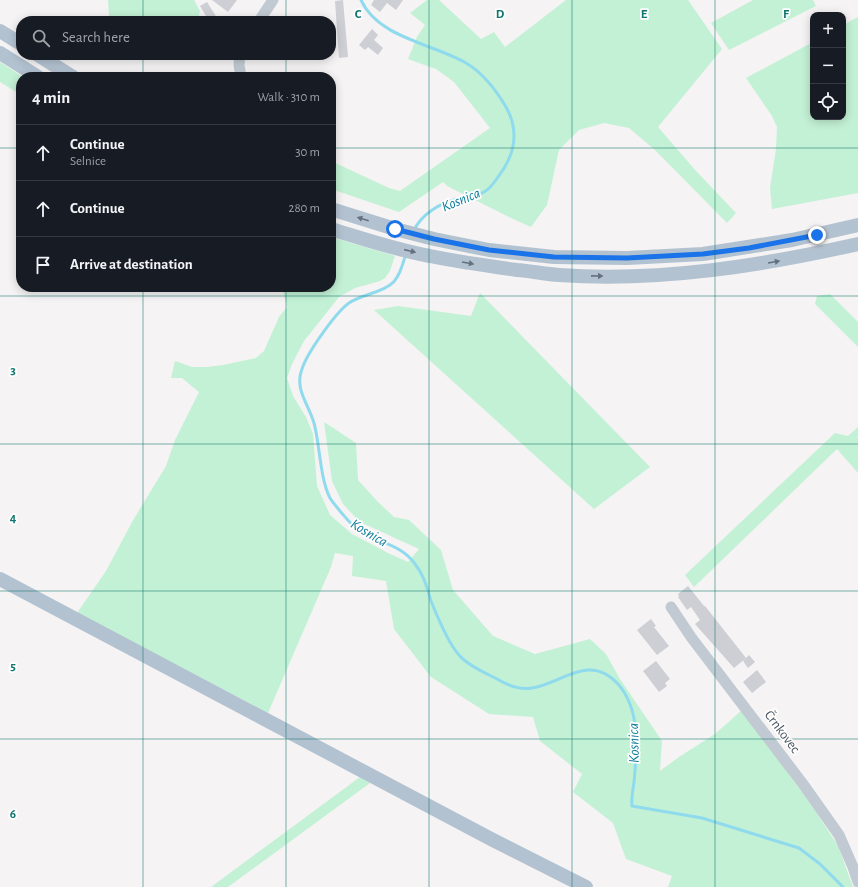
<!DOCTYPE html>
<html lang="en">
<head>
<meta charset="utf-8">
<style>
  :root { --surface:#171b24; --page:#242831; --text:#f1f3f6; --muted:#9ea1a6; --line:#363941 }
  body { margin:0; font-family:"Alegreya Sans",sans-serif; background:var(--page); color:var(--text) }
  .controls { position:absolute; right:12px; top:12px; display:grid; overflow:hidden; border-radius:8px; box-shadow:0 2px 10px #0003 }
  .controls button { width:36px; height:36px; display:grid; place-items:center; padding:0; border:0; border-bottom:1px solid var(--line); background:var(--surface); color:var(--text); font:20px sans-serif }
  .stop { position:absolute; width:12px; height:12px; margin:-9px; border:3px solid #1a73e8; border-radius:50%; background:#fff }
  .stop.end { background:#1a73e8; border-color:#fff; box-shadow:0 1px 4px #0008 }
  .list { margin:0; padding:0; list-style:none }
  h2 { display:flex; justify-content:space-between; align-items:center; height:52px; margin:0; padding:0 16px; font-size:17px }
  h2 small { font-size:13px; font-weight:400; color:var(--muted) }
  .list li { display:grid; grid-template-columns:26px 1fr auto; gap:12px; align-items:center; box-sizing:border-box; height:56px; padding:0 16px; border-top:1px solid var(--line) }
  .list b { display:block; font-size:15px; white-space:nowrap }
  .list p { margin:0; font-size:13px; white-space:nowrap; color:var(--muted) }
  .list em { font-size:13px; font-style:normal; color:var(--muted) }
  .icon { flex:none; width:22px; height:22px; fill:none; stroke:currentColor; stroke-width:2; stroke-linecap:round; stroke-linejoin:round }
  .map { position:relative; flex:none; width:858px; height:887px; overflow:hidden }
  .search { position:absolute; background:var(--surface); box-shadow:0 2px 10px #0003; left:16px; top:16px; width:320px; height:44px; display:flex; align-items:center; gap:10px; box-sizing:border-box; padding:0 14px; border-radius:16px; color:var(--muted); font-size:15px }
  .panel { position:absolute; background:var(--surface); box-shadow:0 2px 10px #0003; left:16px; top:72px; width:320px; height:220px; border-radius:16px }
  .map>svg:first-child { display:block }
</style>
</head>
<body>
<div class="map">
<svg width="858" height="887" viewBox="0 0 858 887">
  <rect width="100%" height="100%" fill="#f5f3f3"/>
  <path fill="#c3f1d5" d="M108,0H194L200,11L199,15L203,21H122L109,16Z
    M427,0H439L481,39L494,32L505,47L566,0H688L722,49L658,127L696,171L736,213L727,223L655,150L629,128L604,123L579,130L559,150L547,205L531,227L511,218L447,186L443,182L399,212L331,189V161L389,188L400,191L490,128L454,82L436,69L408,59L417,37L425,25L410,13Z
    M753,0H813L816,6L729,50L711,23Z
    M858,17V193L772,209L770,188L776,149L777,127L772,116L746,78L813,42V117H843V25Z
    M0,62L23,77H21V95L0,82Z
    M331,237L395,256L390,271L385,278L380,281L355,288L339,297L304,341L292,364L287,378L293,396L306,417L313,434L317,486L330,515L352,534L388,553L408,562L419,549L360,522L343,504L332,481L324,422L356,443L358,480L377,501L394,517L409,520L441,550L453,590L493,636L535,654L590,639L606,654L620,679L662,741L660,771L679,757L715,734L741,711L757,729L816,812L838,846L853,887H668L672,876L626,859L613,823L573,792L582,774L540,741L533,717L489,714L431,677L394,629L386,581L352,576L353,556L335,553L331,567L268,713L77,613L106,571L132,522L166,466L175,440L199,392L182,378H171L175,361L192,367H207L223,365L256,358L264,351L279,317L287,307L282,287H331Z
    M480,293L650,467L594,509L374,310L398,306L471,316Z
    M830,294L858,322V347L815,304L817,296Z
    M858,427V436L857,437L858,438V473L837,449L694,587L685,575L835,433L848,436Z
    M360,777L370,783L228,887H211Z"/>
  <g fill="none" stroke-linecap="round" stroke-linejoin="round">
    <path stroke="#90daee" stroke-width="3" d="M361,0C378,38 434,44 466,63C483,73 496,90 506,107C520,132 515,155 498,177C494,183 490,189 484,192C476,197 466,197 457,199C440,203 422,214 414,230
      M406,254C397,282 396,286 367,295C361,297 355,299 349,303C336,312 307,353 302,369C294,389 309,405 314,423C320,445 320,479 330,498C333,503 337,507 340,511C346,518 352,526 360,531C379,543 402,545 415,564C424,575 427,588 431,601C437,616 449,644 459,655C467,665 485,673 497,679C507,685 520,690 532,688C561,684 589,652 618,684C641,710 637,750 634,782C633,790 631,798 632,806L702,818L799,848L820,864L843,887"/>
  </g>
  <path fill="#cdcfd5" d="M212,0H237L228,12Z
    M343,0L348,57L339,58L335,1Z
    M374,0H403L396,10L387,3L380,12L371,5Z
    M207,2L219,21H209L200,6Z
    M372,29L378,35L374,40L383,48L378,55L368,47L365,50L359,45Z
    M688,586L704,606H705L746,658L734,668L695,624L700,620L691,607L687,610L678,597L679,596L678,594Z
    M651,619L656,626L654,627L669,646L657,655L637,630Z
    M749,655L755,662L748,668L743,661Z
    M656,661L670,679L665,683L667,686L659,692L643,671Z
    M757,670L766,682L752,693L743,682Z"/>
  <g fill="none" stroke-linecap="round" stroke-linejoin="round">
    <path stroke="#c1cad2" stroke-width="11" d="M259,21L273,0
      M240,55L239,65L241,77
      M671,607L691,637L803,784L839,835L853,867L858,882"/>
    <path stroke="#b3c2d1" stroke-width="14" d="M0,31L21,44
      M0,53L38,77
      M38,55L73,77
      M331,209L395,229L434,239L489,250L554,257L627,258L703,254L792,240L858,225
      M331,229C364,239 396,250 430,256C459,262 488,266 517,270C531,271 545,274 559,275C660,282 760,266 858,244
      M0,579L491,839L586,887"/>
  </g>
  <defs><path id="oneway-solid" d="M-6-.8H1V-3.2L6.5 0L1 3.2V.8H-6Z"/></defs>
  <g fill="#64717d">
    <use href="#oneway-solid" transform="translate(363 219) rotate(-163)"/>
    <use href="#oneway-solid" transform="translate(410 251) rotate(13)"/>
    <use href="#oneway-solid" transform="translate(774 262) rotate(-10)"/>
    <use href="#oneway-solid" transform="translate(468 263) rotate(10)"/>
    <use href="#oneway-solid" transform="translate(597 276) rotate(1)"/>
  </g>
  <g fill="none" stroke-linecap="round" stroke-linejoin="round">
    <path stroke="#1a73e8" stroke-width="5" d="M395,229L434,239L489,250L554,257L627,258L703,254L749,248L817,235"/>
  </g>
  <path fill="none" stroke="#0f766e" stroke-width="1" stroke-opacity="0.55" d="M143,0V21M286,0V21M429,0V887M572,0V887M715,0V887M143,55V77M286,55V77M0,148H21M331,148H858M143,287V887M286,287V887M0,296H858M0,444H858M0,591H858M0,739H858"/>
  <g text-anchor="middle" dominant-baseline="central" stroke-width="3.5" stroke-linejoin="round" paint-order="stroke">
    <g font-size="14" fill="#4a5661" stroke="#fff">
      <text transform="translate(782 732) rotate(53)">Črnkovec</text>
    </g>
    <g font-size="15" font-style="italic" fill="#0c7c9b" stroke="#fff">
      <text transform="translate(461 200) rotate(-22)">Kosnica</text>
      <text transform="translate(369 533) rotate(31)">Kosnica</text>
      <text transform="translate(634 743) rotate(-91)">Kosnica</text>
    </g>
  </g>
  <g font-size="13" text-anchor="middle" font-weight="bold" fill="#0f766e" stroke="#fff" stroke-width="3.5" stroke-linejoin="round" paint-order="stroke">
    <text x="358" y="18">C</text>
    <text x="500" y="18">D</text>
    <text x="644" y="18">E</text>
    <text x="786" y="18">F</text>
    <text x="13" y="374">3</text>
    <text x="13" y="522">4</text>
    <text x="13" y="670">5</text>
    <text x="13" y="818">6</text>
  </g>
</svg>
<div class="controls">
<button>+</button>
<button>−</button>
<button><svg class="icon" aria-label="locate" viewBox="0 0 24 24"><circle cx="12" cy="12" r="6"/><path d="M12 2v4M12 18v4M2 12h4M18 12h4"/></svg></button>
</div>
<div class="stop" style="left:395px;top:229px"></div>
<div class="stop end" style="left:817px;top:235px"></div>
<div class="search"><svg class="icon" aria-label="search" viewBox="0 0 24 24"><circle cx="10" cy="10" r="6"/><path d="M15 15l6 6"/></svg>Search here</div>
<section class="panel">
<h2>4 min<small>Walk · 310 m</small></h2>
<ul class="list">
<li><svg class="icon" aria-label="ahead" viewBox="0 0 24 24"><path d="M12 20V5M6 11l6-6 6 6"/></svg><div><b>Continue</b><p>Selnice</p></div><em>30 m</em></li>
<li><svg class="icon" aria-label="ahead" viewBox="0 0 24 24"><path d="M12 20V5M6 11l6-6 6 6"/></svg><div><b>Continue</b></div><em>280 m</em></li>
<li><svg class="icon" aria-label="arrive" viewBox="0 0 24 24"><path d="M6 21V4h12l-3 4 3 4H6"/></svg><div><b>Arrive at destination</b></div></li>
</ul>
</section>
</div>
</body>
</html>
